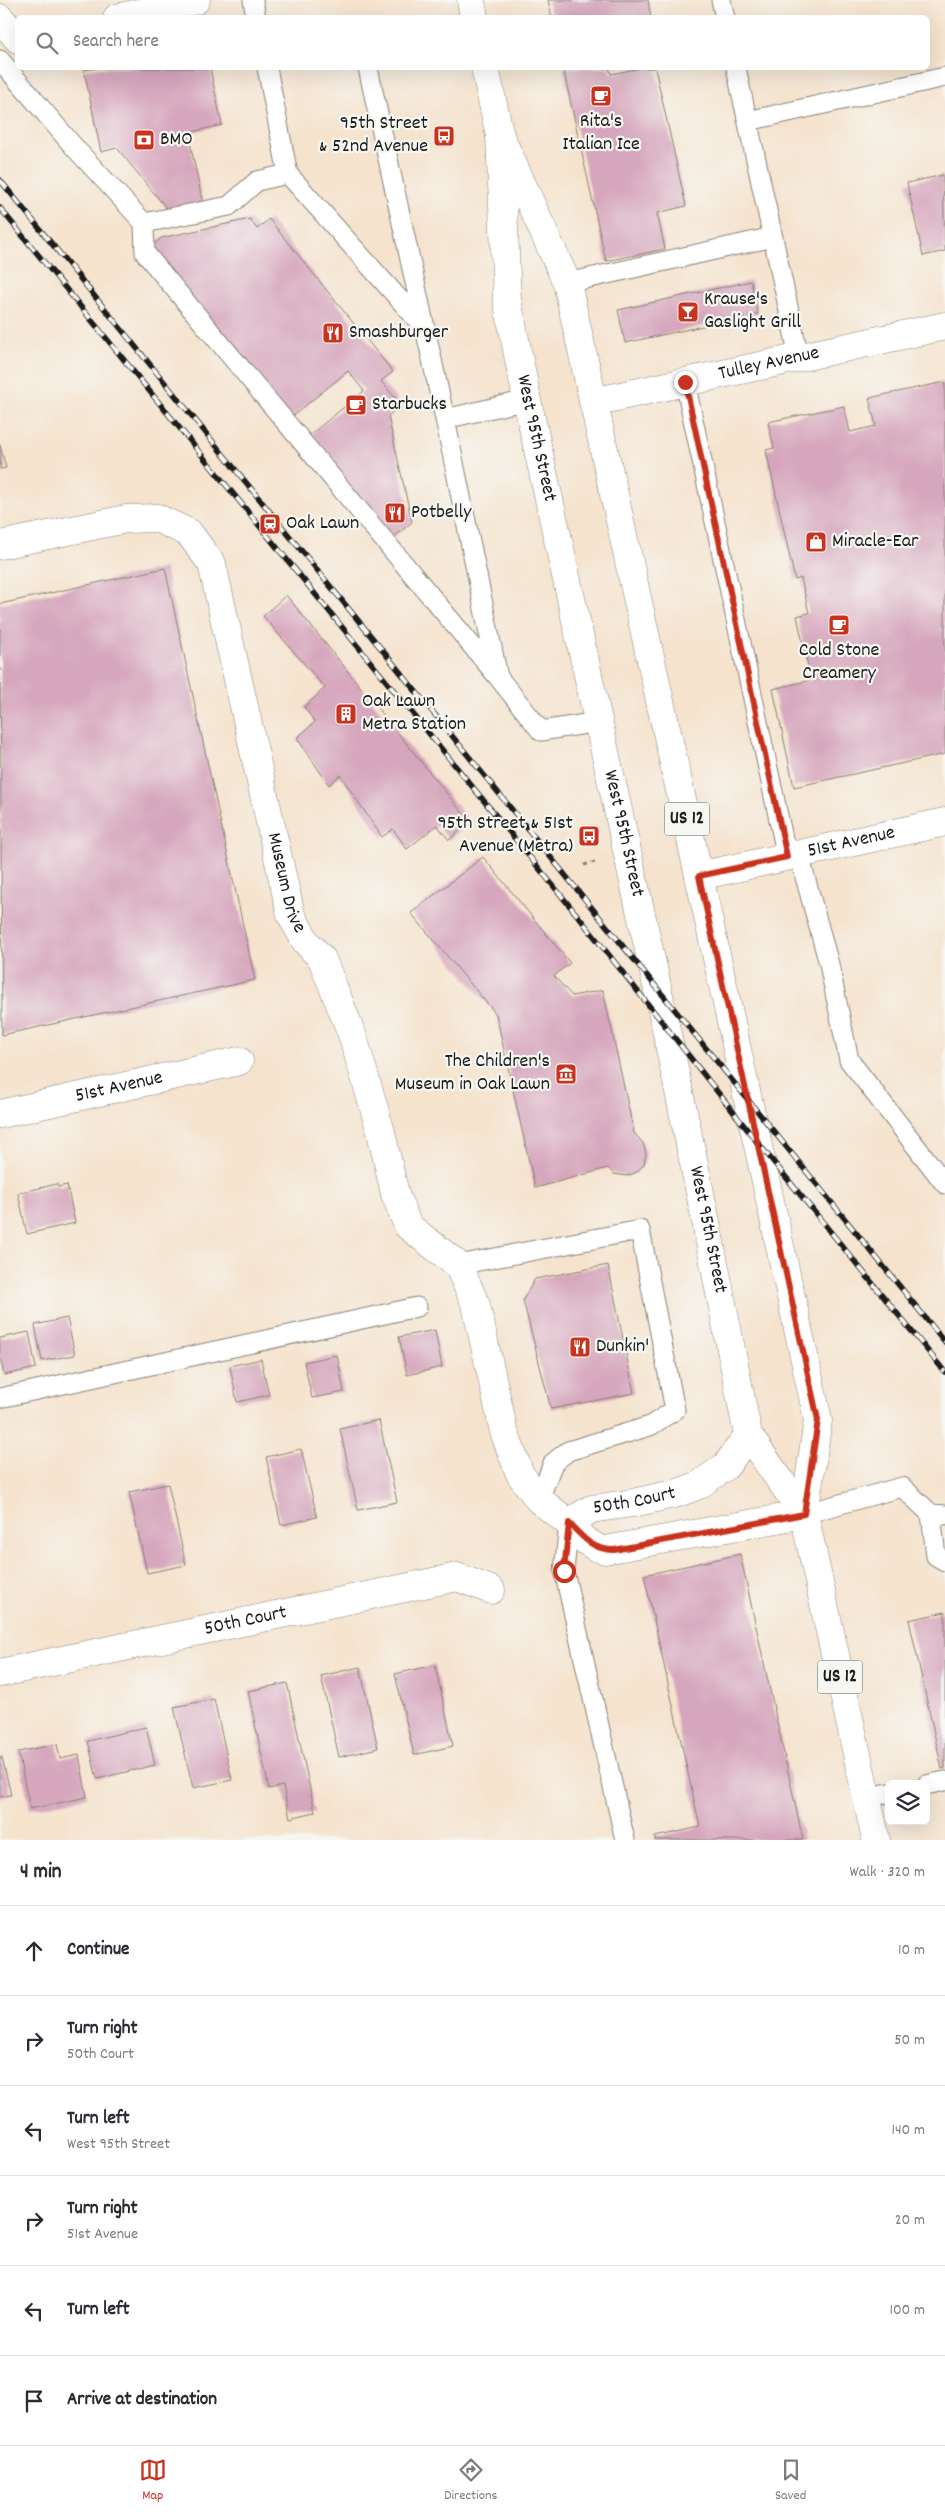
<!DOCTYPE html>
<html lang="en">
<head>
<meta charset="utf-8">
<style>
  :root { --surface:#fff; --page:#f7f7f7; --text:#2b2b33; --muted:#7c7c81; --line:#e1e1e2; --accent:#c8321e }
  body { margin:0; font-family:Dekko,sans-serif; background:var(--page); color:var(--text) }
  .controls { position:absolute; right:15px; bottom:15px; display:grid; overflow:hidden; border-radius:8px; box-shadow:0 5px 20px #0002 }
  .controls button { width:45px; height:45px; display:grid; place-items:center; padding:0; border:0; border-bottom:1px solid var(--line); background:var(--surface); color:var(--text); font:25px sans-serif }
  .stop { position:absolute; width:15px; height:15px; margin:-11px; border:4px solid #c8321e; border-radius:50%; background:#fff }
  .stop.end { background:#c8321e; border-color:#fff; box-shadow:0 1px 5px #0008 }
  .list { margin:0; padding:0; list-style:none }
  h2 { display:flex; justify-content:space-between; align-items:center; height:65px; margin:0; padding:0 20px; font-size:21px }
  h2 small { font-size:16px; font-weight:400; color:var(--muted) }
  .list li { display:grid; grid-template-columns:32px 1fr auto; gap:15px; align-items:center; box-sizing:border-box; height:90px; padding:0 20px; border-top:1px solid var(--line) }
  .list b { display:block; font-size:19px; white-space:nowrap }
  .list p { margin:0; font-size:16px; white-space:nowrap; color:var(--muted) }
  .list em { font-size:16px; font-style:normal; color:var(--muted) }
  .icon { flex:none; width:28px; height:28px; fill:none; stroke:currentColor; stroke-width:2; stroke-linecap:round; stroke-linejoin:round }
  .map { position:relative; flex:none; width:945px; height:1840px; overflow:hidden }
  .search { position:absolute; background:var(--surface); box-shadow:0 5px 20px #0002; left:15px; right:15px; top:15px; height:55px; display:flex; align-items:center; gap:12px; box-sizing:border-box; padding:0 18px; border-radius:8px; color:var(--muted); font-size:19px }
  .sheet { height:605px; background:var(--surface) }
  nav { display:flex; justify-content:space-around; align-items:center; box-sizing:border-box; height:70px; border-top:1px solid var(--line); background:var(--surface); font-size:14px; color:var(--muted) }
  nav a { display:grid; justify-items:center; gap:2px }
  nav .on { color:var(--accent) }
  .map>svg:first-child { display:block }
</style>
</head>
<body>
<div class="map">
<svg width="945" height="1840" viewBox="0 0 945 1840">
  <rect width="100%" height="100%" fill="#f6f6f2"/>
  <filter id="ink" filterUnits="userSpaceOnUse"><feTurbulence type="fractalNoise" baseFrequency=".02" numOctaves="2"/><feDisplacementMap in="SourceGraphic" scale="10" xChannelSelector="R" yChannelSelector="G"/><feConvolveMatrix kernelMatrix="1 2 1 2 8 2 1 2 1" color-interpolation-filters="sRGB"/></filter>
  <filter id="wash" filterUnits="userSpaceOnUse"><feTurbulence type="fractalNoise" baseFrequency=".0096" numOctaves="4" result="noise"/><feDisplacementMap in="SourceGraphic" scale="20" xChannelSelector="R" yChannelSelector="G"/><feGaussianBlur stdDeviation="1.12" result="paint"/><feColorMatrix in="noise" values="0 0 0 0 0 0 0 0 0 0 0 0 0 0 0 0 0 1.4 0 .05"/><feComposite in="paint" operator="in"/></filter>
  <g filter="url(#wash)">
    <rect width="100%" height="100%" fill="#f5e3ce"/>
    <g id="blocks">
      <path fill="#d6a6bc" d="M548,0H648L651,18H552Z
        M97,68H210L222,125L188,133L204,209L172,215L117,148L101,152L84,70Z
        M563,68H609L611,74L640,68H655L686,206L657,213L665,249L606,261Z
        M943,175L945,251L923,256L907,183Z
        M250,219L257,229L269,219L393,372L381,381L401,405L388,416L412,522L389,541L306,438L364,391L348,371L289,419L150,248L161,238Z
        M751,281L758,314L625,343L618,310Z
        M945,382V754L794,787L773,689L811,680L797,616L809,613L801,578L795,580L766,450L774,448L768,422L844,406L850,432L876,426L869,398Z
        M0,445L6,468L0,469Z
        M165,568L255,980L2,1035L0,604Z
        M286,595L470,822L449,840L437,825L407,849L393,829L382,837L340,775L329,785L297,738L315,722L304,707L325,688L263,616Z
        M483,857L570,963L554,976L572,996L603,990L634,1133L643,1143L646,1154L644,1164L637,1172L627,1176L614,1174L608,1168L535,1188L496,1014L411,913Z
        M57,1184L58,1187L67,1185L75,1223L27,1234L18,1193Z
        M608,1265L634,1393L551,1409L523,1300L535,1279Z
        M67,1318L75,1355L42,1361L35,1325Z
        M435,1330L442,1367L407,1375L399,1337Z
        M29,1332L36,1368L4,1375L0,1357V1338Z
        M337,1355L344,1392L312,1398L304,1362Z
        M261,1359L269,1395L237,1402L230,1366Z
        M379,1420L397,1502L358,1510L340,1429Z
        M301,1449L317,1517L281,1525L266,1457Z
        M168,1484L186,1565L147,1573L129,1492Z
        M740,1554L803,1840H655V1837L700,1827L644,1575Z
        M945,1612V1768L942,1769L909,1620Z
        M435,1665L453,1746L414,1755L395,1674Z
        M360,1667L378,1748L339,1757L321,1676Z
        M287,1683L315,1812L290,1818L283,1786L269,1789L248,1691Z
        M214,1699L232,1780L193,1788L174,1707Z
        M146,1727L155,1765L97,1779L88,1741Z
        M57,1744L60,1759L79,1755L87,1797L30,1809L18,1752Z
        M2,1757L11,1795L0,1797V1758Z"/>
    </g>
  </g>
  <g filter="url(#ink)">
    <use href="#blocks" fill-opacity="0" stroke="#888075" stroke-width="1"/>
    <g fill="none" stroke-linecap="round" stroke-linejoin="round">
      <g stroke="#888075" stroke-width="21">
        <path id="service" d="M253,0L256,18
          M721,0L725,18
          M0,60L75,148L144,223L229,206L257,181L288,174
          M267,68L288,174L424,327
          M368,68L445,419L527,400
          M736,68L799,357
          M748,121L945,77
          M144,223L145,253L498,677
          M567,283L773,237
          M685,382L787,857
          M445,419L498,677L541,731L599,722
          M799,855L829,964L849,1060L945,1184
          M458,1265L640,1230L675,1410L650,1426L568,1451L553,1463L539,1500
          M0,1398L417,1307
          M804,1514L902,1487L931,1514L945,1515
          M931,1514L936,1556L945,1561
          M569,1523L564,1571L625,1840
          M926,1785L945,1781
          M867,1797L889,1793"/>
      </g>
      <g stroke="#888075" stroke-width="29">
        <g id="minor">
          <path d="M0,18L18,39"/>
          <path d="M117,18L196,0"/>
          <path id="s1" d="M593,402L945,326"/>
          <path id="s2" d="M0,545L126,519L157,518L189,533L212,564L291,915L306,942L322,959L353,1037L381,1132L395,1194L408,1226L458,1265L476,1305L504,1432L520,1474L539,1500L569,1523L586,1541L597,1548L605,1550L804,1514"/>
          <path id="s3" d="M699,876L945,822"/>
          <path id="s4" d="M0,1114L239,1061"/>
          <path id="s5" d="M569,1523L591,1509L633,1503L678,1493L699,1485L726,1466L748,1435"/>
          <path id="s6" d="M0,1673L457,1577L491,1590"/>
        </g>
      </g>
      <g stroke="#888075" stroke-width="29">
        <g id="primary">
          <path d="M471,0L474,18"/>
          <path id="s7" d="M485,68L500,136L507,299L527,400L657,986L704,1212L748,1435L804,1514"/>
          <path d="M500,136L567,283L699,876L818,1420L804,1514L876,1840"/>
        </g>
      </g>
      <path stroke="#888075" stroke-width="3" stroke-dasharray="4 4" stroke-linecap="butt" d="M584,865L595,862"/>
      <use href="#service" stroke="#fff" stroke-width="19"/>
      <use href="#minor" stroke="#fff" stroke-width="28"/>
      <use href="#primary" stroke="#fff" stroke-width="28"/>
      <g stroke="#1c1c1c" stroke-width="5.5">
        <path id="rail" d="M0,180L945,1342
          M0,208L582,921L758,1143L945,1372"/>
      </g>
      <use href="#rail" stroke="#f6f6f2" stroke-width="4" stroke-dasharray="11" stroke-linecap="butt"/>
    </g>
  </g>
  <g fill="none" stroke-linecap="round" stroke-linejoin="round" filter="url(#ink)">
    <path stroke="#c8321e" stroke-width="6" d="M564,1571L569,1523C583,1538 593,1550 614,1550L804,1514L818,1420L699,876L787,857L685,382"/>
  </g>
  <defs>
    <g id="cafe-square" transform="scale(1.125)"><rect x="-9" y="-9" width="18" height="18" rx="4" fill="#c8321e" stroke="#f6f6f2"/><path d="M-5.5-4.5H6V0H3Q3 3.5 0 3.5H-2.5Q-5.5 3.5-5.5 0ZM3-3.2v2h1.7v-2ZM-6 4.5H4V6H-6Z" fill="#fff"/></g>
    <g id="bus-square" transform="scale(1.125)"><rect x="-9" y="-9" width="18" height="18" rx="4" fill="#c8321e" stroke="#f6f6f2"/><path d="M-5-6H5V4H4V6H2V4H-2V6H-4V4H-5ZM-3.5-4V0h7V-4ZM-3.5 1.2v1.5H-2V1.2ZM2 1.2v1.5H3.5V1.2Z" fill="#fff"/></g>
    <g id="bank-square" transform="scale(1.125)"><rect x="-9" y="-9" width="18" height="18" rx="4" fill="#c8321e" stroke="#f6f6f2"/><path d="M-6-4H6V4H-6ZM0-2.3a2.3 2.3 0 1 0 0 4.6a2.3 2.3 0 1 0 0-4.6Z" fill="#fff"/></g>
    <g id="bar-square" transform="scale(1.125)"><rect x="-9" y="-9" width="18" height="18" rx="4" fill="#c8321e" stroke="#f6f6f2"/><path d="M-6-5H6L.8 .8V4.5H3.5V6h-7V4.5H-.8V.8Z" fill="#fff"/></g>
    <g id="restaurant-square" transform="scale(1.125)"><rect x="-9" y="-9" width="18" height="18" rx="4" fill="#c8321e" stroke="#f6f6f2"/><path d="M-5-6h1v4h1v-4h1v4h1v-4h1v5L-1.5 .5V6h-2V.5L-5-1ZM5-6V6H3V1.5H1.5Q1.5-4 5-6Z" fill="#fff"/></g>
    <g id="station-square" transform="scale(1.125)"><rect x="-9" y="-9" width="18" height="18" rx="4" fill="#c8321e" stroke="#f6f6f2"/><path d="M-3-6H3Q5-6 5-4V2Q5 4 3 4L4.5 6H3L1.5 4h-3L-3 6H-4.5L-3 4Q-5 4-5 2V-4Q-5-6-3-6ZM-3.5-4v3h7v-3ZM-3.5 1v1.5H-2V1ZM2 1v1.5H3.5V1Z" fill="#fff"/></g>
    <g id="shop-square" transform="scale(1.125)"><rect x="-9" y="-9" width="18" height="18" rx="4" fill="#c8321e" stroke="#f6f6f2"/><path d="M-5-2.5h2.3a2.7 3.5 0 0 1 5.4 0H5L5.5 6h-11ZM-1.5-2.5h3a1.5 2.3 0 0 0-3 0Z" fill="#fff"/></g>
    <g id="building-square" transform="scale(1.125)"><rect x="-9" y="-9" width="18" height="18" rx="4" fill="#c8321e" stroke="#f6f6f2"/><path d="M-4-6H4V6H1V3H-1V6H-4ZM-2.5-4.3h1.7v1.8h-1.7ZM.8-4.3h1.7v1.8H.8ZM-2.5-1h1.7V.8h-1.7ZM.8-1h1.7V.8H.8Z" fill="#fff"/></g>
    <g id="museum-square" transform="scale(1.125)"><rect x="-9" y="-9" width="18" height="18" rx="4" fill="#c8321e" stroke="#f6f6f2"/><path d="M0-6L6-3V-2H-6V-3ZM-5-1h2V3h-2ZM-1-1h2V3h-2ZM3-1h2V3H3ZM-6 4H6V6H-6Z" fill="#fff"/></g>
  </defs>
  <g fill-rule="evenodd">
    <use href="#cafe-square" x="601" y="96"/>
    <use href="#bus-square" x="444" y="136"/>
    <use href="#bank-square" x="144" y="140"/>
    <use href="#bar-square" x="688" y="312"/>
    <use href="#restaurant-square" x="333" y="333"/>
    <use href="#cafe-square" x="356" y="405"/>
    <use href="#restaurant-square" x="395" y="513"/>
    <use href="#station-square" x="270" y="524"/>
    <use href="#shop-square" x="816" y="542"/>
    <use href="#cafe-square" x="839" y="625"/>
    <use href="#building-square" x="346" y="714"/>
    <use href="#bus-square" x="589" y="836"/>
    <use href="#museum-square" x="566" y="1074"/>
    <use href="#restaurant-square" x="580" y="1347"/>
  </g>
  <g text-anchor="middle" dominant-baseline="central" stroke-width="4.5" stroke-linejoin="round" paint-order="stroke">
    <g fill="#f6f6f2" stroke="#5d5d5c" stroke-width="1">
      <rect x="664.5" y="802.5" width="45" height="33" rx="4"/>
      <rect x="817.5" y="1660.5" width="45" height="33" rx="4"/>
    </g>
    <g font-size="19" font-weight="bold" fill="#1c1c1c">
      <text x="687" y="819">US 12</text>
      <text x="840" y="1677">US 12</text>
    </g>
    <g font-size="20" fill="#1c1c1c" stroke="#f6f6f2" text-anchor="start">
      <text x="601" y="122" text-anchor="middle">Rita's<tspan x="601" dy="23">Italian Ice</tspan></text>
      <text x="428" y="124" text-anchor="end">95th Street<tspan x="428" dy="23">&amp; 52nd Avenue</tspan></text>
      <text x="160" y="140">BMO</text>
      <text x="704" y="300">Krause's<tspan x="704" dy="23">Gaslight Grill</tspan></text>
      <text x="349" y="333">Smashburger</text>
      <text x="372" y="405">Starbucks</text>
      <text x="411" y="513">Potbelly</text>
      <text x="286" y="524">Oak Lawn</text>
      <text x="832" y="542">Miracle-Ear</text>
      <text x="839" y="651" text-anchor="middle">Cold Stone<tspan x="839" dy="23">Creamery</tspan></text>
      <text x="362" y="702">Oak Lawn<tspan x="362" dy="23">Metra Station</tspan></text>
      <text x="573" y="824" text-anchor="end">95th Street &amp; 51st<tspan x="573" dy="23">Avenue (Metra)</tspan></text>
      <text x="550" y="1062" text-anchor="end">The Children's<tspan x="550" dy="23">Museum in Oak Lawn</tspan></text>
      <text x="596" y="1347">Dunkin'</text>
    </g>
    <g font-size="20" fill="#1c1c1c" stroke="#f6f6f2">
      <text stroke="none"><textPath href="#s1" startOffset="180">Tulley Avenue</textPath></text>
      <text stroke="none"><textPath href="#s7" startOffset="375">West 95th Street</textPath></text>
      <text stroke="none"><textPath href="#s7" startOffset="780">West 95th Street</textPath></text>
      <text stroke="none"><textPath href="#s3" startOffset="156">51st Avenue</textPath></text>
      <text stroke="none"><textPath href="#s2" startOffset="561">Museum Drive</textPath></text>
      <text stroke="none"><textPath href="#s4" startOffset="122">51st Avenue</textPath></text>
      <text stroke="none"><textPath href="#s7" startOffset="1185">West 95th Street</textPath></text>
      <text stroke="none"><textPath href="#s5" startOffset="70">50th Court</textPath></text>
      <text stroke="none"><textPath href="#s6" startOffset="251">50th Court</textPath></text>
    </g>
  </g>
</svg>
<div class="controls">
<button><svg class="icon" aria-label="layers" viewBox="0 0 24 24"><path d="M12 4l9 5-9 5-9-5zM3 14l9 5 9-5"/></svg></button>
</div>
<div class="stop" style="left:564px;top:1571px"></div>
<div class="stop end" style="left:685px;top:382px"></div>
<div class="search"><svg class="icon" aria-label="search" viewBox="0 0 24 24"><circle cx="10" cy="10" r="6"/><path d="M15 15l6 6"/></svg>Search here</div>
</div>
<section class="sheet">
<h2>4 min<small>Walk · 320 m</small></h2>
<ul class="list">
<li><svg class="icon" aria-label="ahead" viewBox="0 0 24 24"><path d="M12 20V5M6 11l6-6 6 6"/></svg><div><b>Continue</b></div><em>10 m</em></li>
<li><svg class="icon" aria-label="right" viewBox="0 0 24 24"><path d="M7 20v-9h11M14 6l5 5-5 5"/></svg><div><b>Turn right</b><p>50th Court</p></div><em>50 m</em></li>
<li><svg class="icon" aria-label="left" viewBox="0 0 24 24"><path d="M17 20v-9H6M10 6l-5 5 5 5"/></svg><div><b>Turn left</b><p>West 95th Street</p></div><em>140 m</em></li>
<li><svg class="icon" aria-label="right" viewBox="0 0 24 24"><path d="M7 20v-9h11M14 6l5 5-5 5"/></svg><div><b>Turn right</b><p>51st Avenue</p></div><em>20 m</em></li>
<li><svg class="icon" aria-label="left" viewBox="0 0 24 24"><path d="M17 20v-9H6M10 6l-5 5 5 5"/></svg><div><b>Turn left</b></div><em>100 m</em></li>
<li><svg class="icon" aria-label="arrive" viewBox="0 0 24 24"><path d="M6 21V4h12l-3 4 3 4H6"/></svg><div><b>Arrive at destination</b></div></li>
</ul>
</section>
<nav>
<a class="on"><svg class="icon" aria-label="map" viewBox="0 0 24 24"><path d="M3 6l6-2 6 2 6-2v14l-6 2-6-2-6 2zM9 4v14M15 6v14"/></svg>Map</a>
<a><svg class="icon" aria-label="directions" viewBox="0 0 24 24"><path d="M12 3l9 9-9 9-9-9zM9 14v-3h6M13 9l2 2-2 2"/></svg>Directions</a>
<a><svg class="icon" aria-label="saved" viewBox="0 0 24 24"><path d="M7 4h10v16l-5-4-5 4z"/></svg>Saved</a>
</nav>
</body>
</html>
